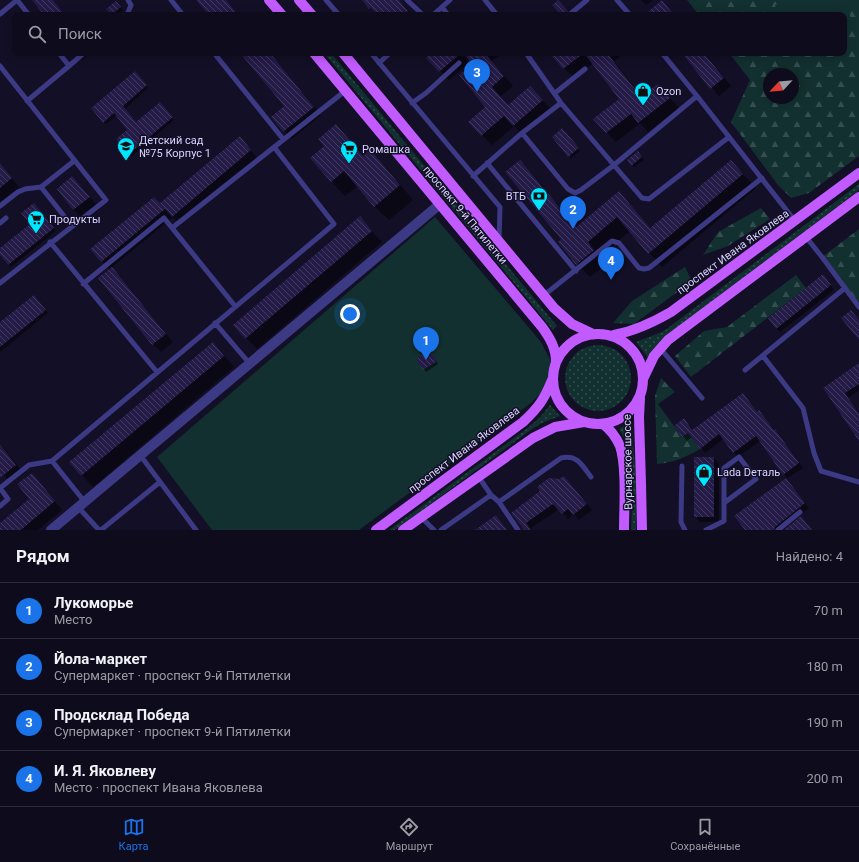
<!DOCTYPE html>
<html lang="ru">
<head>
<meta charset="utf-8">
<style>
  :root { --surface:#0e0b1c; --page:#171425; --text:#f1f3f6; --muted:#9b9ba3; --line:#2e2b3b; --accent:#1a73e8 }
  body { margin:0; font-family:Roboto,sans-serif; background:var(--page); color:var(--text) }
  .compass { position:absolute; left:763px; top:68px; width:36px; height:36px; border-radius:50%; background:var(--surface); box-shadow:0 2px 10px #0003; rotate:244deg }
  .you { position:absolute; left:350px; top:314px; width:14px; height:14px; margin:-10px; border:3px solid #fff; border-radius:50%; background:#1a73e8; box-shadow:0 0 0 6px #1a73e833 }
  .badge { display:grid; place-items:center; width:26px; height:26px; border-radius:50%; background:var(--accent); color:#fff; font-size:13px; font-weight:700 }
  .pin { position:absolute; translate:-50% -33px; filter:drop-shadow(0 1px 2px #0008) }
  .pin::after { content:''; position:absolute; top:21px; width:14px; height:12px; background:inherit; clip-path:polygon(0 0,100% 0,50% 100%) }
  .list { margin:0; padding:0; list-style:none }
  h2 { display:flex; justify-content:space-between; align-items:center; height:52px; margin:0; padding:0 16px; font-size:17px }
  h2 small { font-size:13px; font-weight:400; color:var(--muted) }
  .list li { display:grid; grid-template-columns:26px 1fr auto; gap:12px; align-items:center; box-sizing:border-box; height:56px; padding:0 16px; border-top:1px solid var(--line) }
  .list b { display:block; font-size:15px; white-space:nowrap }
  .list p { margin:0; font-size:13px; white-space:nowrap; color:var(--muted) }
  .list em { font-size:13px; font-style:normal; color:var(--muted) }
  .icon { flex:none; width:22px; height:22px; fill:none; stroke:currentColor; stroke-width:2; stroke-linecap:round; stroke-linejoin:round }
  .map { position:relative; flex:none; width:859px; height:530px; overflow:hidden }
  .search { position:absolute; background:var(--surface); box-shadow:0 2px 10px #0003; left:12px; right:12px; top:12px; height:44px; display:flex; align-items:center; gap:10px; box-sizing:border-box; padding:0 14px; border-radius:8px; color:var(--muted); font-size:15px }
  .sheet { height:276px; background:var(--surface) }
  nav { display:flex; justify-content:space-around; align-items:center; box-sizing:border-box; height:56px; border-top:1px solid var(--line); background:var(--surface); font-size:11px; color:var(--muted) }
  nav a { display:grid; justify-items:center; gap:2px }
  nav .on { color:var(--accent) }
  .map>svg:first-child { display:block }
</style>
</head>
<body>
<div class="map">
<svg width="859" height="530" viewBox="0 0 859 530">
  <defs>
    <pattern id="grass-dots" width="8" height="8" patternUnits="userSpaceOnUse"><rect width="8" height="8" fill="#12302f"/><path d="M2 2h.1M6 6h.1" fill="none" stroke="#344d4e" stroke-width="1.8" stroke-linecap="round"/></pattern>
    <pattern id="forest-firs" width="22" height="20" patternUnits="userSpaceOnUse"><rect width="22" height="20" fill="#12302f"/><path d="M5 1l3.5 6h-7zM16 11l3.5 6h-7z" fill="#344d4e"/></pattern>
    <pattern id="building-back-hatch" width="6" height="6" patternUnits="userSpaceOnUse"><rect width="6" height="6" fill="#241b47"/><path d="M-1 5l2 2M0 0l6 6M5-1l2 2" fill="none" stroke="#433b63"/></pattern>
  </defs>
  <rect width="100%" height="100%" fill="#130f26"/>
  <path fill="url(#grass-dots)" d="M324,53H331L557,326L553,330Z
    M859,184V190L668,334L649,359L636,342L664,331Z
    M565 378a33 33 0 1 1 66 0a33 33 0 1 1-66 0Z
    M550,405L560,416L542,423L532,429L395,530H389L529,427L540,417Z
    M628,424L631,425L632,428L636,484V530H631C632,502 635,454 620,431V428Z"/>
  <path fill="url(#forest-firs)" fill-rule="evenodd" d="M687,0H859V156L809,193L791,198L778,185L731,122L750,80L729,53H844V15H699ZM769,74H793V98H769Z
    M761,208L770,219L728,246L703,255L718,232Z
    M859,229V307L822,257Z
    M685,267L692,281L634,324L613,323L632,301Z
    M796,275L806,288L691,377L675,356L704,331L727,327Z
    M661,378L675,392L658,404L682,437L688,433L700,449C686,457 673,463 657,464L655,396Z"/>
  <path fill="#12302f" d="M789,0H844L852,21L844,23V15H779L775,5Z
    M435,217L541,342L552,363L549,385L531,403L359,530H212L157,457Z"/>
  <path fill="#0007" d="M363,0H399L412,15H377Z
    M641,0H653L646,5Z
    M118,4L123,10L117,15H112L107,9Z
    M76,53H90L82,60Z
    M242,53H270L321,115L292,139L272,117L286,106Z
    M433,53H502L492,61L513,86L500,97L509,106L530,88L552,110L523,135L514,126L492,145L469,122L487,107L473,64L471,61L449,80L427,58Z
    M553,53H625L614,61L642,97L667,95L679,108L648,132L640,123L616,142L599,125L621,99L593,63L574,78L564,68Z
    M683,53H705L731,86L719,96Z
    M137,74L148,88L125,109L136,123L163,106L174,120L132,156L129,153L128,130L117,115L106,124L103,122Z
    M336,125L364,156L370,151L384,165L413,200L389,220L374,206L358,186L345,196L331,181Z
    M565,132L580,151L571,158L569,156Z
    M240,137L258,159L180,224L173,217L111,268L119,276L173,342L161,352L153,344L110,269L102,261L161,204Z
    M640,155L644,160L634,167L632,165Z
    M731,161L756,188L662,267L630,231L600,256L607,264L590,277L577,264L520,162L533,175L577,228L619,192L632,205H630L653,232Z
    M3,168L19,187L0,202V171Z
    M72,177L83,188L100,209L85,221L74,210L58,189Z
    M36,206L56,231L11,267L0,254V249L31,224Z
    M359,218L382,242L257,349L234,325Z
    M826,279L834,290L780,332L776,328Z
    M37,298L48,313L0,352V324Z
    M213,343L234,367L93,487L71,463Z
    M432,354L438,364L426,372L424,369Z
    M859,364V390L848,398L859,413V439L825,389Z
    M743,394L757,413L759,411L763,416L779,434L803,468L786,479L809,508L781,530H746L736,516L787,478L760,441L738,457L723,439L705,453L692,437L687,441L675,426L684,420L693,431Z
    M0,443L23,473L11,483L0,470Z
    M714,458L719,464V522H700L695,516Z
    M39,482L62,510L38,530H0V524L30,499Z
    M569,482L592,510L579,520L574,514L568,519L559,509L531,528L532,530H525L512,513L541,491Z"/>
  <path fill="url(#building-back-hatch)" d="M32,0H53L65,15H44Z
    M196,0H226L238,15H209Z
    M362,0H399L408,11L403,15H377L371,8L369,9Z
    M558,0L568,11L563,15H561L552,5Z
    M662,0L674,15H644Z
    M116,1L121,7L111,15L106,9Z
    M240,53H270L314,107L283,132L271,117L284,106Z
    M431,53H461L439,72L426,58Z
    M463,53H485L504,76L492,87L508,105L530,86L543,100L513,126L504,116L481,136L468,122L485,107L459,75L472,64Z
    M549,53H584L563,69Z
    M584,53H607L641,97L658,84L670,98L638,123L631,114L606,133L593,119L619,99Z
    M682,53H704L724,78L710,89Z
    M135,71L147,85L123,106L136,122L160,102L173,117L129,154L116,139L127,130L114,113L103,123L91,108Z
    M336,124L363,156L370,149L400,185L374,207L344,171L331,182L310,158L324,146L318,139Z
    M562,128L579,148L568,157L552,137Z
    M240,136L251,150L172,217L165,209L101,262L90,249L154,197L160,203Z
    M638,151L642,157L631,166L627,160Z
    M520,160L576,227L619,191L650,228L731,160L743,174L648,254L617,217L588,242L594,250L576,265L558,242L561,239L505,172Z
    M0,163L12,178L0,188Z
    M72,176L90,197L73,210L57,189Z
    M34,203L54,228L8,265L0,255V248L30,224L21,213Z
    M360,216L372,231L245,339L233,325Z
    M112,267L166,334L152,345L98,278Z
    M823,274L831,285L776,329L768,318Z
    M34,295L46,310L0,347V322Z
    M851,310L859,320V340L841,318Z
    M213,342L224,356L81,476L69,462Z
    M429,350L437,361L423,370L416,359Z
    M859,363V384L845,393L859,414V441L823,388Z
    M743,393L757,412L759,410L774,430L775,429L799,463L783,475L756,436L733,453L719,434L700,449L688,433L682,437L674,426L684,418L692,430Z
    M0,444L16,465L0,478Z
    M694,457H714V517H694Z
    M32,473L55,501L21,530H0V523L29,499L17,484Z
    M564,476L587,504L573,515L568,509L562,514L553,504L526,523L531,530H524L511,513L540,491L537,487L549,478L559,479Z
    M786,478L805,503L775,527L774,530H745L734,516Z
    M496,515L507,530H475Z
    M801,516L812,530H784Z"/>
  <g fill="none" stroke-linecap="round" stroke-linejoin="round">
    <path stroke="#3d3a85" stroke-width="5" d="M171,0L183,15
      M326,0L339,15
      M407,0L423,15
      M485,0L497,15
      M617,0L630,15
      M442,7L448,15
      M0,14L17,0L29,15
      M127,15L131,5L128,0
      M433,15L450,0
      M569,15L587,0
      M59,53L69,66L84,53
      M214,53L283,139
      M371,53L500,207L499,241
      M526,53L561,103L642,198L649,199L729,137
      M662,53L697,96L795,221
      M379,63L390,53
      M0,66L106,200L0,283
      M555,93L585,69
      M27,101L69,66
      M412,103L426,93L459,63
      M522,133L568,189L575,193L581,190L614,165L697,96
      M487,163L576,271
      M473,176L522,133L561,103
      M0,206L18,192L25,189L41,187
      M0,223L6,218
      M72,226L41,187L74,161
      M172,228L345,91
      M806,237L822,257L859,307
      M50,242L157,372
      M83,284L164,218L235,306
      M543,296L612,241L619,243L639,268L644,269L649,268L762,178
      M215,323L250,364
      M660,348L702,398
      M763,356L803,408L814,453L821,471L859,482
      M745,370L845,288
      M140,455L196,530
      M52,461L334,224L274,147
      M682,466L681,522L685,530
      M478,476L491,495L499,502L561,458C577,454 582,465 591,477
      M0,488L29,465L52,461L84,501
      M0,488L8,499L0,506
      M499,502L518,530
      M78,507L99,530
      M421,517L434,530
      M101,530L160,482
      M441,530L491,495
      M706,530L724,521V468L739,457L756,479L724,503
      M778,530L800,512"/>
    <path stroke="#3d3a85" stroke-width="10" d="M51,530L440,204"/>
    <path stroke="#c25bff" stroke-width="10" d="M269,0L282,15
      M299,0L312,15
      M314,53L542,327C550,338 556,348 556,362
      M343,53L554,308L572,324L593,334
      M553 379a45 45 0 1 1 90 0a45 45 0 1 1-90 0Z
      M614,335C635,331 652,323 671,312L859,173
      M643,379L654,356L668,340L859,197
      M640,398L639,417L641,484L642,530
      M603,424C611,430 616,437 620,446C627,467 624,508 624,530
      M376,530L523,422C538,408 544,400 552,380
      M403,530L533,438L555,427L584,422"/>
  </g>
  <defs>
    <g id="shop-pin" transform="scale(0.9)"><path d="M0 17L-7.5 6A9.5 9.5 0 1 1 7.5 6Z" fill="#00e5ff" stroke="#130f26"/><path d="M-5-2.5h2.3a2.7 3.5 0 0 1 5.4 0H5L5.5 6h-11ZM-1.5-2.5h3a1.5 2.3 0 0 0-3 0Z" fill="#111"/></g>
    <g id="school-pin" transform="scale(0.9)"><path d="M0 17L-7.5 6A9.5 9.5 0 1 1 7.5 6Z" fill="#00e5ff" stroke="#130f26"/><path d="M0-5L7-2L0 1L-7-2ZM-4 1L0 2.5L4 1V4Q0 6-4 4Z" fill="#111"/></g>
    <g id="supermarket-pin" transform="scale(0.9)"><path d="M0 17L-7.5 6A9.5 9.5 0 1 1 7.5 6Z" fill="#00e5ff" stroke="#130f26"/><path d="M-6-5.5h2.5l.6 2H6L4.5 2H-2.5L-4.4-4H-6ZM-1.5 3.2a1.3 1.3 0 1 0 .1 0ZM3 3.2a1.3 1.3 0 1 0 .1 0Z" fill="#111"/></g>
    <g id="bank-pin" transform="scale(0.9)"><path d="M0 17L-7.5 6A9.5 9.5 0 1 1 7.5 6Z" fill="#00e5ff" stroke="#130f26"/><path d="M-6-4H6V4H-6ZM0-2.3a2.3 2.3 0 1 0 0 4.6a2.3 2.3 0 1 0 0-4.6Z" fill="#111"/></g>
  </defs>
  <g fill-rule="evenodd">
    <use href="#shop-pin" x="643" y="91"/>
    <use href="#school-pin" x="126" y="146"/>
    <use href="#supermarket-pin" x="349" y="149"/>
    <use href="#bank-pin" x="539" y="196"/>
    <use href="#supermarket-pin" x="36" y="219"/>
    <use href="#shop-pin" x="704" y="472"/>
  </g>
  <g text-anchor="middle" dominant-baseline="central" stroke-width="3" stroke-linejoin="round" paint-order="stroke">
    <g font-size="11" fill="#d9d4ff" stroke="#130f26" text-anchor="start">
      <text x="656" y="91">Ozon</text>
      <text x="139" y="140">Детский сад<tspan x="139" dy="13">№75 Корпус 1</tspan></text>
      <text x="362" y="149">Ромашка</text>
      <text x="526" y="196" text-anchor="end">ВТБ</text>
      <text x="49" y="219">Продукты</text>
      <text x="717" y="472">Lada Dеталь</text>
    </g>
    <g font-size="11" fill="#d9d4ff" stroke="#130f26">
      <text transform="translate(465 215) rotate(50)">проспект 9-й Пятилетки</text>
      <text transform="translate(733 252) rotate(-36)">проспект Ивана Яковлева</text>
      <text transform="translate(464 450) rotate(-37)">проспект Ивана Яковлева</text>
      <text transform="translate(628 462) rotate(-91)">Вурнарское шоссе</text>
    </g>
  </g>
</svg>
<svg class="compass" viewBox="-18 -18 36 36"><path d="M0-13l5 13h-10z" fill="#e53935"/><path d="M0 13l5-13h-10z" fill="#9b9ba3"/></svg>
<div class="you"></div>
<div class="pin badge" style="left:426px;top:360px">1</div>
<div class="pin badge" style="left:573px;top:229px">2</div>
<div class="pin badge" style="left:477px;top:92px">3</div>
<div class="pin badge" style="left:611px;top:280px">4</div>
<div class="search"><svg class="icon" aria-label="search" viewBox="0 0 24 24"><circle cx="10" cy="10" r="6"/><path d="M15 15l6 6"/></svg>Поиск</div>
</div>
<section class="sheet">
<h2>Рядом<small>Найдено: 4</small></h2>
<ul class="list">
<li><span class="badge">1</span><div><b>Лукоморье</b><p>Место</p></div><em>70 m</em></li>
<li><span class="badge">2</span><div><b>Йола-маркет</b><p>Супермаркет · проспект 9-й Пятилетки</p></div><em>180 m</em></li>
<li><span class="badge">3</span><div><b>Продсклад Победа</b><p>Супермаркет · проспект 9-й Пятилетки</p></div><em>190 m</em></li>
<li><span class="badge">4</span><div><b>И. Я. Яковлеву</b><p>Место · проспект Ивана Яковлева</p></div><em>200 m</em></li>
</ul>
</section>
<nav>
<a class="on"><svg class="icon" aria-label="map" viewBox="0 0 24 24"><path d="M3 6l6-2 6 2 6-2v14l-6 2-6-2-6 2zM9 4v14M15 6v14"/></svg>Карта</a>
<a><svg class="icon" aria-label="directions" viewBox="0 0 24 24"><path d="M12 3l9 9-9 9-9-9zM9 14v-3h6M13 9l2 2-2 2"/></svg>Маршрут</a>
<a><svg class="icon" aria-label="saved" viewBox="0 0 24 24"><path d="M7 4h10v16l-5-4-5 4z"/></svg>Сохранённые</a>
</nav>
</body>
</html>
